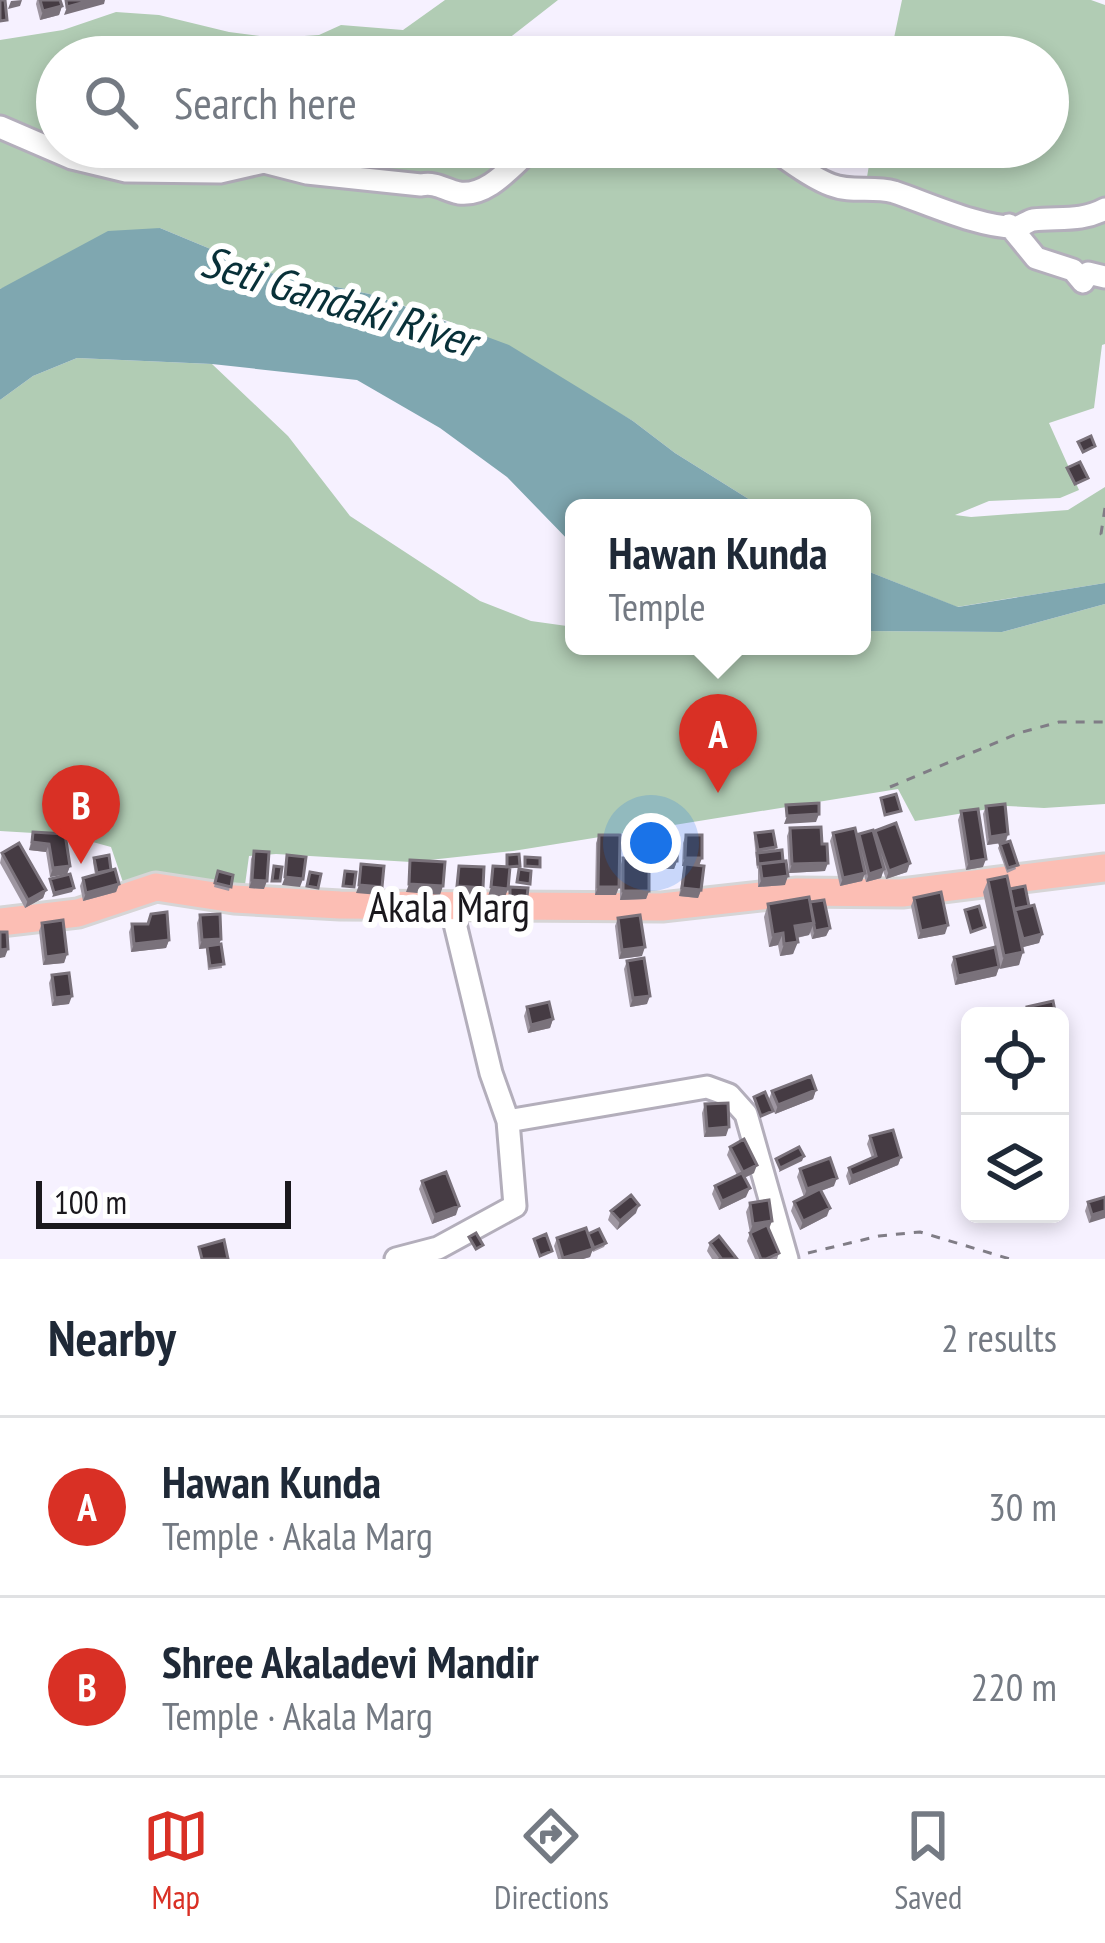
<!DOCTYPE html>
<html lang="en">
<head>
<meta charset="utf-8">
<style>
  :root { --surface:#fff; --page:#f2f2f3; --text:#1f2937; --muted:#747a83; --line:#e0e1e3; --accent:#d93025 }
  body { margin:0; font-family:"PT Sans Narrow",sans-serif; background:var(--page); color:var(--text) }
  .controls { position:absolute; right:36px; bottom:36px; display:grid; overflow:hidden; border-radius:18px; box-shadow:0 6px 18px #0003 }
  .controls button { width:108px; height:108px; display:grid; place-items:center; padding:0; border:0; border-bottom:3px solid var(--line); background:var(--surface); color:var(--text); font:60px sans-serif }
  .scale { position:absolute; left:36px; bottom:30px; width:255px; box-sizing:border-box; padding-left:12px; border:6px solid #1a181d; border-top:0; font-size:33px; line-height:42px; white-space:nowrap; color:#1a181d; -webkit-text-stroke:9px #fff; paint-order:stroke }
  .you { position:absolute; left:651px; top:843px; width:42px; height:42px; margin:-30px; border:9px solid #fff; border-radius:50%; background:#1a73e8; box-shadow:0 0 0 18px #1a73e833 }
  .badge { display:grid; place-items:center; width:78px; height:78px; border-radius:50%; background:var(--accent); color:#fff; font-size:39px; font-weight:700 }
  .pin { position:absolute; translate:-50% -99px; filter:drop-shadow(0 3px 6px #0008) }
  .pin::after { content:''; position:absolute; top:63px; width:42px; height:36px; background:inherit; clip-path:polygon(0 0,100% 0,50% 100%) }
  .popup { position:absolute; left:565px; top:499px; width:306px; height:156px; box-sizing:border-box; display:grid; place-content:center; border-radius:18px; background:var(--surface); filter:drop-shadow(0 3px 9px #0005); font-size:39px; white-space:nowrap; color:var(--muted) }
  .popup b { font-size:45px; color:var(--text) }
  .popup::after { content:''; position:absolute; left:50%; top:100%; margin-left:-24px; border:24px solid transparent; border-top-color:var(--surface) }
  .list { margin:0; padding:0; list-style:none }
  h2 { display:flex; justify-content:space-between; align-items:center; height:156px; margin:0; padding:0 48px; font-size:51px }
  h2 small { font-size:39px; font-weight:400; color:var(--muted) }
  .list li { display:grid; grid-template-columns:78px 1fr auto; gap:36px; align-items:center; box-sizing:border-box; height:180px; padding:0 48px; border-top:3px solid var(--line) }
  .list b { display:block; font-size:45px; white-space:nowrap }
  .list p { margin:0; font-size:39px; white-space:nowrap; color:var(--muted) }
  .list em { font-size:39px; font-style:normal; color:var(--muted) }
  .icon { flex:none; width:66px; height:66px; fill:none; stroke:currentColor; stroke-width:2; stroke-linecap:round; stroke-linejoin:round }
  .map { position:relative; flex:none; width:1105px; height:1259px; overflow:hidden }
  .search { position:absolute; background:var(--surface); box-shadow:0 6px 18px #0003; left:36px; right:36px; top:36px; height:132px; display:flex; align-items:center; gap:30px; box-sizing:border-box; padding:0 42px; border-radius:66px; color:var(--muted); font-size:45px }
  .sheet { height:516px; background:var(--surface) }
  nav { display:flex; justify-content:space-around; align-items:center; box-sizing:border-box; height:168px; border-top:3px solid var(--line); background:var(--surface); font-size:33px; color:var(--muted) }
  nav a { display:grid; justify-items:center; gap:6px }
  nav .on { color:var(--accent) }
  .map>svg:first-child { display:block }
</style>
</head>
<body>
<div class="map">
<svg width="1105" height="1259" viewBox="0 0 1105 1259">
  <rect width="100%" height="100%" fill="#f6f1ff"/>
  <path fill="#b1ccb4" d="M445,0H558L485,57H57V147H739L754,148L788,169L864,195L872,147H1048V57H890L902,0H1091L1105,5V344L1102,345L1094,408L1049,423L1079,490L1060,498L989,501L955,515L971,517L1068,510L1105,487V583L957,607L862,569V508H763L675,453L633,421L470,329L374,295L266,272L160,228L0,289V40L63,30L116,12L159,15L229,32L275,38L319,35L341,25L403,30Z
    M77,358L212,364L288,436L350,516L480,601L531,621L574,627V646H672L688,654L730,646H862V631L1002,632L1105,604V804L1044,808L1007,806L915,821L898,789L513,851L411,862L276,854L249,856L244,892L126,891L111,847L67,835L0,831V400L33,376Z"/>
  <path fill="#7fa7b0" d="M160,228L266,272L374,295L509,345L633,421L675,453L763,508H574V546L507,477L440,428L357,380L212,364L77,358L33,376L0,400V289L108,231Z
    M862,569L958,607L1105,583V604L1002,632L862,631Z"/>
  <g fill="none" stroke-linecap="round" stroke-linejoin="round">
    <g stroke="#b3aebb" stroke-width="27">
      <path id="minor" d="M0,127L72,158L126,171L220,172L264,162L307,173L421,185C437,182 444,190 459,193C489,197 513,164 534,147
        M768,147C789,159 807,176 831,185C851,193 873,186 894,192C927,203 983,229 1017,227C1022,226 1028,221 1033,220C1059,217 1081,222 1105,209
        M1009,225L1036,258L1073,270L1083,282L1088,273L1105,277
        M508,1121L707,1087L729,1095L746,1114L787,1259
        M396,1259L438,1248L515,1206L508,1121L491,1073L451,907"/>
    </g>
    <g stroke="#d6d5d6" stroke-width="33">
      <path id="major" d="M0,922L78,913L156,887L234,899L340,905L662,907L797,892L902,893L1105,868"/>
    </g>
    <path stroke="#807d86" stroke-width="3" stroke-dasharray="9 9" stroke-linecap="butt" d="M1105,508L1101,534L1105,539
      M890,787L1019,733L1059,722H1105
      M808,1253L879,1236L920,1232L1010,1259"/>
    <use href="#minor" stroke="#fff" stroke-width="21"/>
    <use href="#major" stroke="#fcbeb4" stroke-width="27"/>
  </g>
  <path fill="#9e96a1" d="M37,0H60L62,6L59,15L40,20L36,4Z
    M986,806L1008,834L1006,842L1016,869L1007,873L998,848L1000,844L1004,843L987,845L983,814Z
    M961,811L983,867L966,870L958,820Z
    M790,828L825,871L789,873L787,836Z
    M875,831L907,872L886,879L883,871L881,878L866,882L864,875L862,881L840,886L830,841L833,833L857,837L859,834L874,833Z
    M33,832L65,834L70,866L67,874L50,877L46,852L29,850Z
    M755,833L776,847L774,851L785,885L758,887V868L757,869L754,838Z
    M599,835L616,895H595L596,843Z
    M686,835L699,866L701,890L698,898L679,896L684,866H682L683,843Z
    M650,836L677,861L674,869H649V891L646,899L620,900V867L623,858H629L631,849L643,858H646L647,845Z
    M254,851L264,889L249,888L251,859Z
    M2,853L46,890L43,898L25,908L0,863Z
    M94,858L111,870L119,884L116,892L83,901L80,886L83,878L95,875L93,862Z
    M218,871L233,875L229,891L214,887Z
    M988,880L1010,890L1028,907L1042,934L1039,943L1022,947L1019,965L999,968L996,976L955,985L951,965L954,957L995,948L983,892Z
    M914,898L945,934L918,939L911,906Z
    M810,902L830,928L826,936L812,939L810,932L809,935L797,938L793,954L780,956L778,945L769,947L764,917L768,904Z
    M151,914L169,940L166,948L131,952L129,932L132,924H147Z
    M200,915L221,939L219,945L222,968L208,970L206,948L199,949L197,923Z
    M618,918L642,956L619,959L615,926Z
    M42,923L67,954L64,963L43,965L39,931Z
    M627,961L647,1004L630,1007L624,969Z
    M52,975L69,1004L52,1006L49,983Z
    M527,1007L553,1019L550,1028L528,1033L524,1016Z
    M816,1090L813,1099L775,1114L769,1099L772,1091Z
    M705,1104L726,1136L704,1137L702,1113Z
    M870,1136L901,1157L898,1165L849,1185L846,1176L849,1168L872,1158L867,1144Z
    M730,1147L754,1173L744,1178L746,1197L719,1210L712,1194L715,1186L737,1175L727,1155Z
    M800,1169L834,1186L821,1191L827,1216L800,1230L791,1211L794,1202L804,1197L797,1177Z
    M422,1181L456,1215L432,1224L419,1189Z
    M1105,1197L1089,1223L1085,1211L1088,1202Z
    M750,1203L769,1229L779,1253L777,1259H755L747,1241L750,1233L746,1212Z
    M611,1211L636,1213L617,1230L608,1220Z
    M588,1235L606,1243L604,1247L593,1252L592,1250L590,1257L583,1259H558L554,1246L557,1238Z
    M710,1243L737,1259H712L707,1251Z"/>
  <path fill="#7a727b" d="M22,0L20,6L8,9L11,1Z
    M92,0H105L104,4L64,15L67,7Z
    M62,6L59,15L40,20L43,11Z
    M819,814L816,822L784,824L787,816Z
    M1008,834L1005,842L987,845L990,837Z
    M32,842L49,844L46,852L29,850Z
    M685,858H702L699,866H682Z
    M986,859L983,867L966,870L969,862Z
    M649,860L677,861L674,869L646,868Z
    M828,863L825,871L789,873L792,864Z
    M910,863L907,872L886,879L889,871Z
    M70,866L67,874L50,877L53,868Z
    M884,869L881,878L866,882L869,874Z
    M865,873L862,881L840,886L843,878Z
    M788,876L785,885L758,887L762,879Z
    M285,877L303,879L300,887L282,885Z
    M252,880L267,881L264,889L249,888Z
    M119,884L116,892L83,901L86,893Z
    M409,884L443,886L440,895L406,892Z
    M359,885L382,887L379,895L356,893Z
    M457,886L483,888L480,896L454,894Z
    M491,887L508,889L505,897L488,896Z
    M598,887H619L616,895H595Z
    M74,888L72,892L52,897L54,893Z
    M682,888L701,890L698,898L679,896Z
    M46,890L43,898L25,908L28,900Z
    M623,891H649L646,899L620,900Z
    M510,896L527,897L526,901L508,900Z
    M814,923L809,935L790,939L795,926Z
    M948,925L945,934L918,939L921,931Z
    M830,928L826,936L812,939L815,931Z
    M783,933L778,945L769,947L773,935Z
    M1042,934L1039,943L1020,948L1023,939Z
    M221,939L218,947L199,949L202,940Z
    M169,940L166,948L131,952L134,944Z
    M798,942L793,954L780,956L784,944Z
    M645,947L642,956L619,959L622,950Z
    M8,949L5,957L0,958V950Z
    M1023,952L1019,965L1000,969L1004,956Z
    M67,954L64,963L43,965L46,957Z
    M999,967L996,976L955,985L958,976Z
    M72,996L69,1004L52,1006L55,998Z
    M650,996L647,1004L630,1007L633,998Z
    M553,1019L550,1028L528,1033L531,1025Z
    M816,1090L813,1099L775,1114L778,1105Z
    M729,1127L726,1136L704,1137L707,1129Z
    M804,1156L802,1161L779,1172L780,1168Z
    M901,1157L898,1165L849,1185L852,1176Z
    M757,1165L754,1173L740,1180L743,1172Z
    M837,1178L834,1186L804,1197L807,1189Z
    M750,1188L746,1197L719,1210L722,1201Z
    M639,1205L636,1213L617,1230L620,1221Z
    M459,1206L456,1215L432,1224L435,1215Z
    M830,1208L827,1216L800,1230L803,1221Z
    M1105,1211V1218L1089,1223L1092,1215Z
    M772,1221L769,1229L750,1232L753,1224Z
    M593,1249L590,1257L583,1259H563Z"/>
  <path fill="#453b43" stroke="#7a727b" stroke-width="3" d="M0,0H5L7,20L0,21Z
    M40,0H60L62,6L43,11Z
    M66,0H92L67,7Z
    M758,51L759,57H729V55Z
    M1091,436L1095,446L1083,452L1078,442Z
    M1080,462L1088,478L1075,484L1067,468Z
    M896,794L901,811L885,815L881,798Z
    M819,803V814L787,816L786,805Z
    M1005,804L1008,834L990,837L986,806Z
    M978,809L986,859L969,862L961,811Z
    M896,823L910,863L889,871L875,831Z
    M821,827L822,844H827L828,863L792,864L790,828Z
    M855,828L865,873L843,878L833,833Z
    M873,830L884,869L869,874L859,834Z
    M773,831L776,847L758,850L755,833Z
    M33,832L65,834L70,866L53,868L49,844L32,842Z
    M599,835H620L619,887H598Z
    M686,835H702V858H685Z
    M650,836L678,837L677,861L649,860Z
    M1010,841L1018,865L1008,868L1000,844Z
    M19,843L46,890L28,900L2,853Z
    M631,849H643V858H630Z
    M782,850L783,861L758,864L757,853Z
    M254,851L269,852L267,881L252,880Z
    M519,854L520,866L507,867V855Z
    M109,855L111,870L97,873L94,858Z
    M287,855L306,857L303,879L285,877Z
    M525,857L540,858V867L525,866Z
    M623,858H649V891H623Z
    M410,860L445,862L443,886L409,884Z
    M786,861L788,876L762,879L760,864Z
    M361,864L384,866L382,887L359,885Z
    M685,864L704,866L701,890L682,888Z
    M274,866L282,867L280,881H272Z
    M459,866L484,867L483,888L457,886Z
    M493,866L510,867L508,889L491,887Z
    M115,869L119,884L86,893L83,878Z
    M519,869L531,871L530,884L517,882Z
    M218,871L233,875L231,887L215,883Z
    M345,871L356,872L354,887L343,886Z
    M310,872L321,874L318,888L307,886Z
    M70,874L74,888L54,893L50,879Z
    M1007,876L1023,952L1004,956L988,880Z
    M1025,886L1029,906L1014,909L1010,889Z
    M510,887L528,888L527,897L510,896Z
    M941,892L948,925L921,931L914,898Z
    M809,897L814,923L795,926L798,942L784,944L783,933L773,935L768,904Z
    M824,900L830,928L815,931L810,902Z
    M1034,905L1042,934L1023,939L1015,910Z
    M979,906L985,927L971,932L965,910Z
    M167,912L169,940L134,944L132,924H148L151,914Z
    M220,914L221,939L202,940L200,915Z
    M640,915L645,947L622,950L618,918Z
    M63,920L67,954L46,957L42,923Z
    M0,932H7L8,949L0,950Z
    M221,944L224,964L210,966L207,946Z
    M995,947L999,967L958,976L954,957Z
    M644,958L650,996L633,998L627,961Z
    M69,973L72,996L55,998L52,975Z
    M1053,1001L1056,1016H1029L1027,1007Z
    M549,1002L553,1019L531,1025L527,1007Z
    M811,1076L816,1090L778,1105L772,1091Z
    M765,1092L773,1111L761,1116L754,1097Z
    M728,1103L729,1127L707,1129L705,1104Z
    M893,1130L901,1157L852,1176L849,1168L876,1156L870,1136Z
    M744,1139L757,1165L743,1172L730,1147Z
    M799,1147L804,1156L780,1168L776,1159Z
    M830,1158L837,1178L807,1189L800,1169Z
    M446,1172L459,1206L435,1215L422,1181Z
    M742,1173L750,1188L722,1201L715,1186Z
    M820,1189L830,1208L803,1221L794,1202Z
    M631,1195L639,1205L620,1221L611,1211Z
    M1105,1197V1211L1092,1215L1088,1202Z
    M769,1200L772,1221L753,1224L750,1203Z
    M767,1225L779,1253L766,1259H761L750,1233Z
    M586,1228L593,1249L563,1258L557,1238Z
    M599,1229L606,1243L594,1248L588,1234Z
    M476,1233L483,1245L476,1249L469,1237Z
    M546,1234L552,1251L540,1256L534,1239Z
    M719,1236L737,1259H720L721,1258L710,1243Z
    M224,1240L228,1259H202L199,1247Z"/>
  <g text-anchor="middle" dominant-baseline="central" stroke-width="12" stroke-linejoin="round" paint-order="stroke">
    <g font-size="42" fill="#1a181d" stroke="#fff">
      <text x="449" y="906">Akala Marg</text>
    </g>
    <g font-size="45" font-style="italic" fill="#083038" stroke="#fff">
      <text transform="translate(339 300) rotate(17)">Seti Gandaki River</text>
    </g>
  </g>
</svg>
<div class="controls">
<button><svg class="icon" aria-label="locate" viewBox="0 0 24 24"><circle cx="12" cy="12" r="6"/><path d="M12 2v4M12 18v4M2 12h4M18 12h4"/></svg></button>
<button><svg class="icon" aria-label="layers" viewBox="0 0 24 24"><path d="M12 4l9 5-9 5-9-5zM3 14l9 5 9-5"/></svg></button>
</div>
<div class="scale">100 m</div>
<div class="you"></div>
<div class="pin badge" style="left:718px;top:793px">A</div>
<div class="popup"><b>Hawan Kunda</b>Temple</div>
<div class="pin badge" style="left:81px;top:864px">B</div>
<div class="search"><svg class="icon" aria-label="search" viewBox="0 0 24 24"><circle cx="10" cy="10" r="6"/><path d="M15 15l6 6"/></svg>Search here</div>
</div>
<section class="sheet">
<h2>Nearby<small>2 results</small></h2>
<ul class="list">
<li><span class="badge">A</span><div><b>Hawan Kunda</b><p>Temple · Akala Marg</p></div><em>30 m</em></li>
<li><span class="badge">B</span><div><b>Shree Akaladevi Mandir</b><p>Temple · Akala Marg</p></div><em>220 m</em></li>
</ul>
</section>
<nav>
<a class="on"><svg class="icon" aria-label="map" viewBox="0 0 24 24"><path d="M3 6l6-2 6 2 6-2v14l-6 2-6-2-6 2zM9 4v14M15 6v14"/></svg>Map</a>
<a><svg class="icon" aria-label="directions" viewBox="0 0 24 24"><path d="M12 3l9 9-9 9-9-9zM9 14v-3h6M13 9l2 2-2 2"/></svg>Directions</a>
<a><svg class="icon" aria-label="saved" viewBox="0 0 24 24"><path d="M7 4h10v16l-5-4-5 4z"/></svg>Saved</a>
</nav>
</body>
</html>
